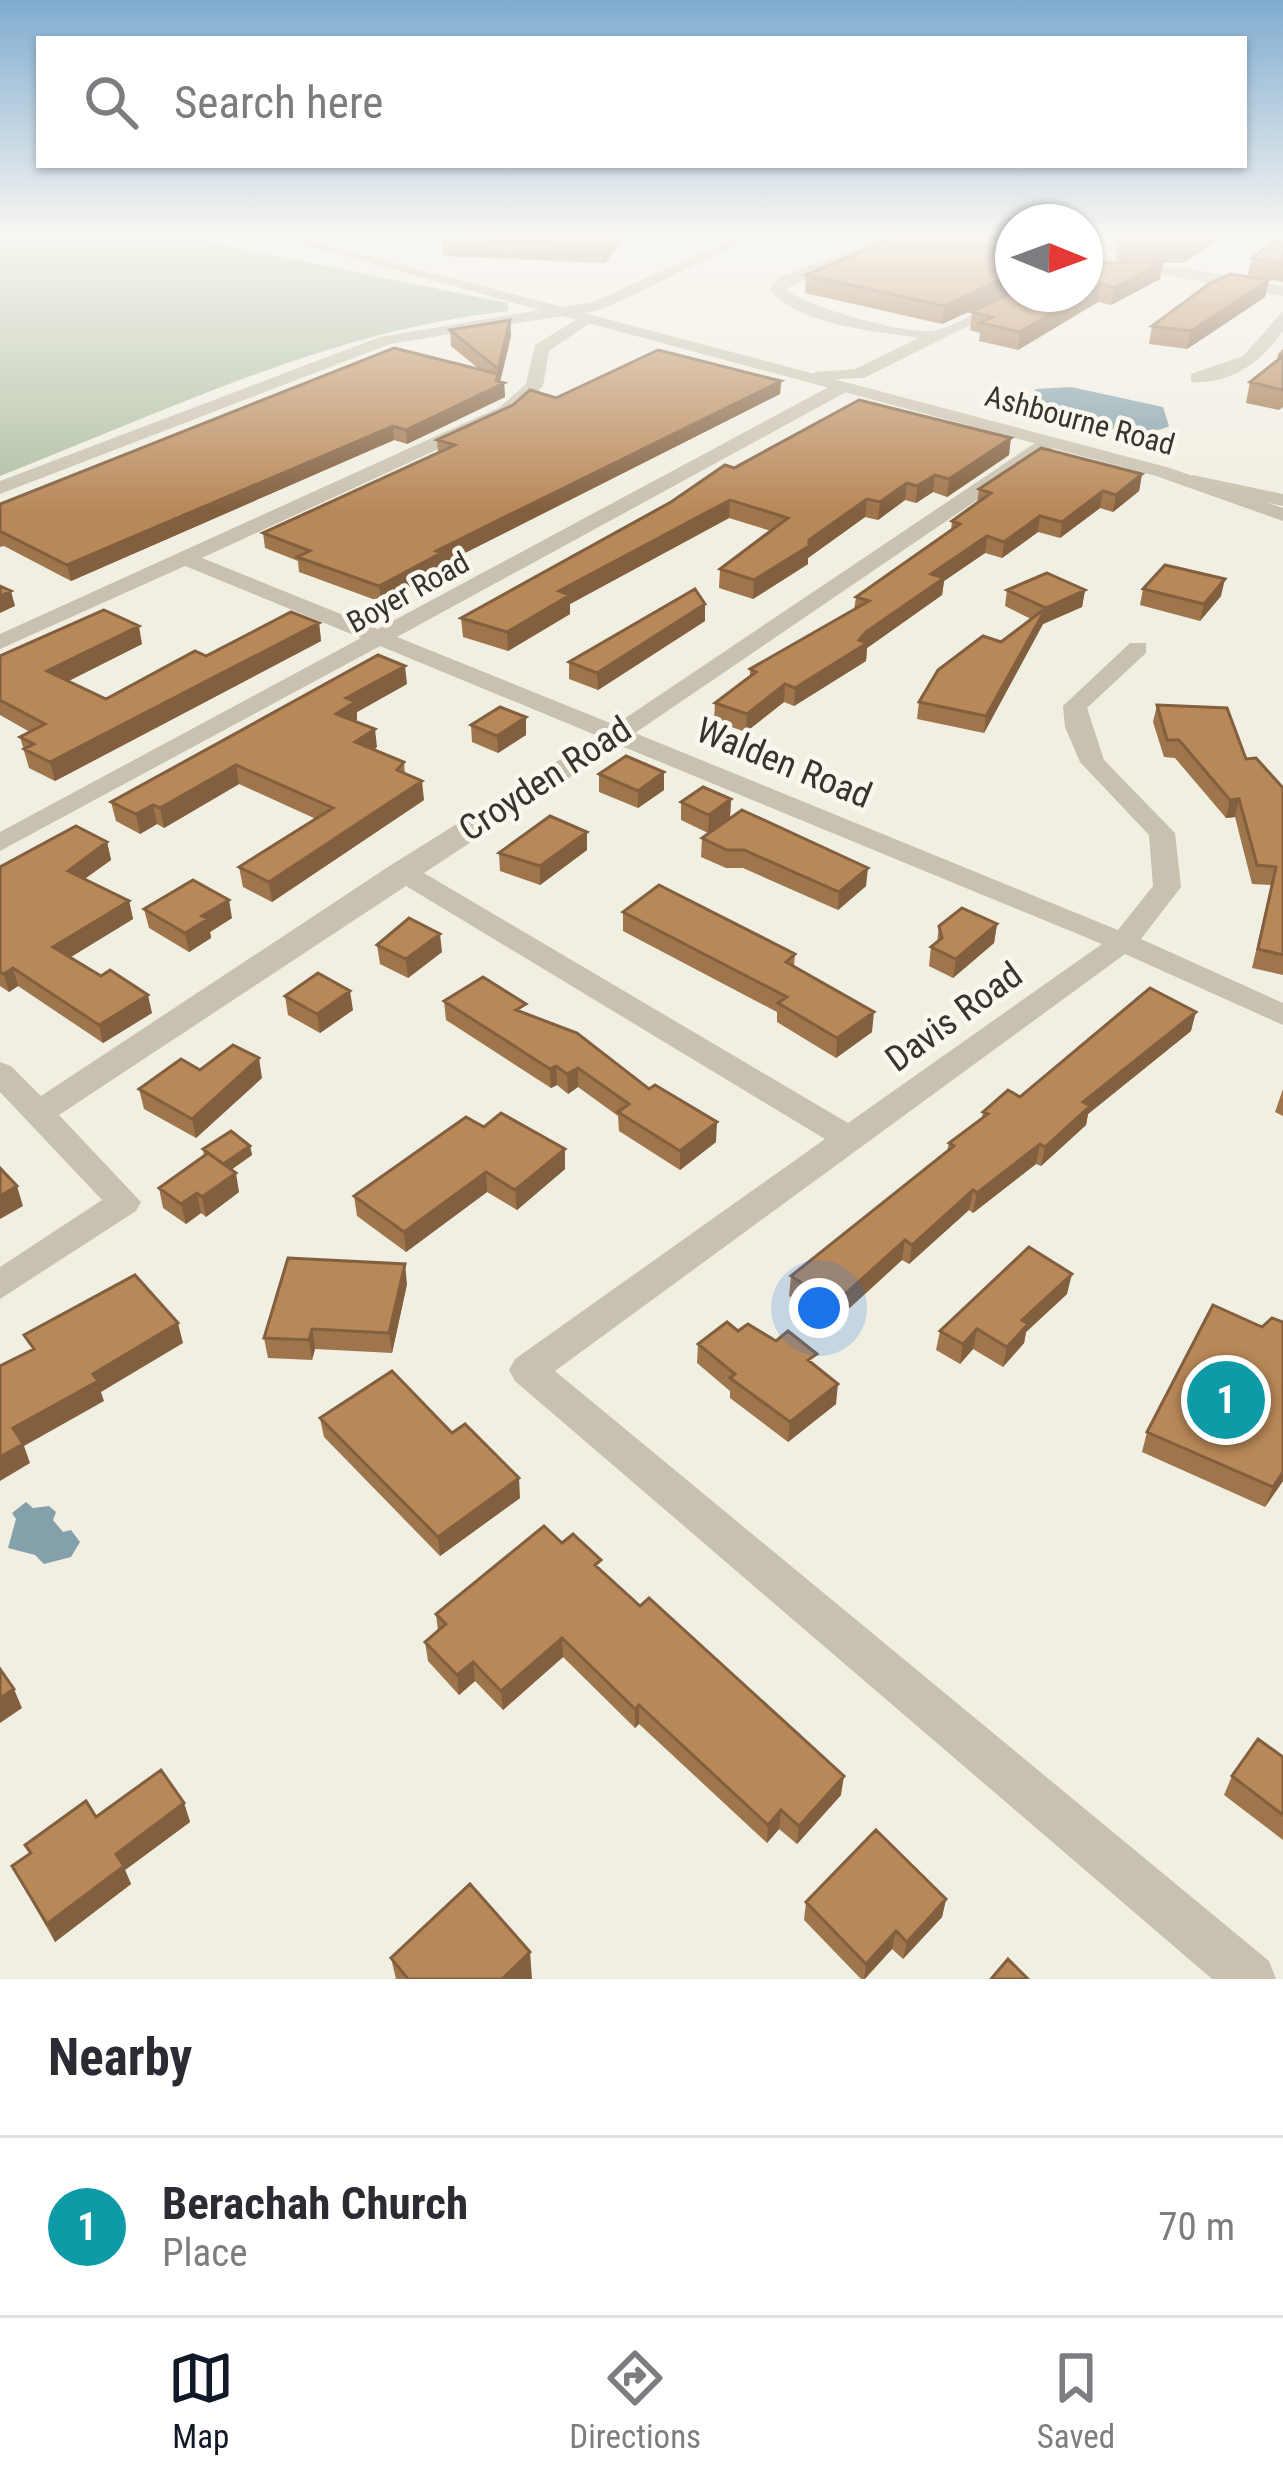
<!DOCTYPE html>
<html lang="en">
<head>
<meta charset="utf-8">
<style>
  :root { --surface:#fff; --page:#f2f2f3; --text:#2b2b33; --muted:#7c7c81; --line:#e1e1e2; --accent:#111827 }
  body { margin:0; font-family:"Roboto Condensed",sans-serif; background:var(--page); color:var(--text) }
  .compass { position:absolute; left:995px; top:204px; width:108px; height:108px; border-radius:50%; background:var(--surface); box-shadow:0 3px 9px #0004; rotate:91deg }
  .you { position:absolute; left:819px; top:1308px; width:42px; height:42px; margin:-30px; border:9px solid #fff; border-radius:50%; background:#1a73e8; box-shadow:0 0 0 18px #1a73e833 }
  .badge { display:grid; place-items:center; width:78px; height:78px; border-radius:50%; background:var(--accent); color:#fff; font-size:39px; font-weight:700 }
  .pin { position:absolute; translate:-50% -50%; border:6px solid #fff; box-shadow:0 3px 12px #0006 }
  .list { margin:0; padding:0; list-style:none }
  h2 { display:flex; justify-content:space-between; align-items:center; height:156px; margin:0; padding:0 48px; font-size:51px }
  h2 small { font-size:39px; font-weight:400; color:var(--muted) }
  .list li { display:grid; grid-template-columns:78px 1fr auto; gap:36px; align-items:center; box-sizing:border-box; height:180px; padding:0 48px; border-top:3px solid var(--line) }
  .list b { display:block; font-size:45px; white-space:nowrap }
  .list p { margin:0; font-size:39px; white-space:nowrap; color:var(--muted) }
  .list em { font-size:39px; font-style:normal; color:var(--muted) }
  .icon { flex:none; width:66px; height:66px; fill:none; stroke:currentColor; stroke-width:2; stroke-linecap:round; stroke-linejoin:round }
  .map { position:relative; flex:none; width:1283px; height:1979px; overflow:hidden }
  .search { position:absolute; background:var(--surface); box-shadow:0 3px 9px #0004; left:36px; right:36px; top:36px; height:132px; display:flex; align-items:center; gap:30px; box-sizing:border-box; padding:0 42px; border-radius:0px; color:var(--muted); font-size:45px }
  .sheet { height:336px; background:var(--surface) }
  nav { display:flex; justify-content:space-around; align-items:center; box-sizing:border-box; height:168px; border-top:3px solid var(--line); background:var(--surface); font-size:33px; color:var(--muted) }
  nav a { display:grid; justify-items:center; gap:6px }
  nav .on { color:var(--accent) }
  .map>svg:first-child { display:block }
</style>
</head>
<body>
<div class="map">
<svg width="1283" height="1979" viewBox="0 0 1283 1979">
  <rect width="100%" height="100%" fill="#f1eee2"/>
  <path fill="#afbfa3" d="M0,234H172L507,303L509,311C331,330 166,411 0,476Z"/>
  <path fill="#84a0ab" d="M1071,387L1163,407L1169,426C1146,441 1049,420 1025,403L1036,389Z
    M26,1502L33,1508L49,1506L56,1512L53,1520L63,1532L71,1530L80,1542L71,1557L44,1564L35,1555L8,1548L16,1519L12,1513Z"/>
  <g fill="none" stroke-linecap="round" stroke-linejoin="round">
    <path fill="#c8c1af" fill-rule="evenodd" d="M894,234H913L785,289C807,307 911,337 937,330C972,321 996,294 1032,294L864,378L815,380V372L855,369L919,338C871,330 805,327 769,290L778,278Z
      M1117,234H1132L1109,255L1115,265L1184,268L1283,286V296L1159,274L1085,277V269L1101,266L1096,251Z
      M1283,311V331C1262,362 1230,385 1191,382V374L1243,356Z
      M587,313L595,318L593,321L549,351L543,386L512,415L202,558L378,629L836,383H848V391L397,637L615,725L1041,439H1055V447L635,733L1118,930L1153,886L1149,835L1080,762L1065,727L1063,706L1130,643H1146V653L1087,708L1104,760L1175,833L1181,887L1141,939L1283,1003V1025L1125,954L555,1371L1269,1961L1276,1979H1212L515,1381L509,1370L515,1359L825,1139L406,886L59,1115L141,1202L136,1211L0,1299V1267L102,1200L0,1092V1062L11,1066L41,1096L391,865L598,736L380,646L0,851V832L361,638L185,566L0,649V634L500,407L526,384L535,345ZM619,745L1102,944L848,1123L424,873Z
      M1193,475L1283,494V506L1186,485L1183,481Z"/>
    <path fill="#c8c1af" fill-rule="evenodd" d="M264,234H285L562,307L593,302L743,234H761L603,309L584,313L1170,468L1283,508V521L1156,476L562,316L390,344L0,494V481L380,337L540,310Z"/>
  </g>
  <path fill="#9f754c" d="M446,234H626L605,263L443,256L442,238Z
    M1085,234H1112L1098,244L1095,263L1147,262L1118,261L1115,256L1117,239L1123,234H1229L1183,263H1163L1160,279L1111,305L1098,302L1018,350L979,341L980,333L970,330L972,312L1010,294L942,324L805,293L806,275Z
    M1283,235V282L1248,275L1252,258Z
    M1265,297L1187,349L1149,344L1152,326Z
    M510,320L511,336L500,382L504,383L505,397L407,444L394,440L71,581L4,546L0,547V504L479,369L451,346L450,330Z
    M1283,349V407L1279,410L1246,403L1250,382L1277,361L1278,354Z
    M781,381L780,394L441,565L442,569L381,602L299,572L298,561L265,548L263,533L438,453L437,440L556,398Z
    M1009,455L947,497L933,492L916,503L905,500L878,520L865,517L808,558V564L753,599L719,588L720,569L771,531L729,518L570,604V614L508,651L463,637L461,618L734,468Z
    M1142,474L1139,491L1113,512L1100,508L1060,538L1038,532L1002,558L985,553L944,581L942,595L867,648L866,661L794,706L784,702L746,732L714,721L715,703L750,676V669L854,610L856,597L951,530L952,521L977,503L979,489Z
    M1143,589L1221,596L1200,621L1140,605Z
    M1007,590H1085L1082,607L1043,624L984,733L917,719L919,702L1031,619L1005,606Z
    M705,604V621L598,690L569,679V662Z
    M319,623L321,641L55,781L29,768L20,737L30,732L0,715V656L142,644L69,681L106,699L206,656Z
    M407,684L357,712V720L356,721L377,747L374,750L404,762L405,774L424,800L272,902L243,887L239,867L316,819L239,784L164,828L157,824L140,834L116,821L111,802Z
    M1157,705L1246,759L1283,788V975L1252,968L1271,885L1252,884L1235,817L1226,818L1175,758L1164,757L1153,722Z
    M526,717V735L498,753L472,742L471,725Z
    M599,774L664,790L638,808L599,792Z
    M731,799L730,817L708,833L681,820V802Z
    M702,838L866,886L838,910L743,868H726L701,857Z
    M107,842L111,860L84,879L129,901L133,919L70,957L152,1013L103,1043L18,986L9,992L0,986V867Z
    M587,850L540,885L500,871L499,853Z
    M144,909L232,918L210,932L211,938L189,952L149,928Z
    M623,912L795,954L794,967L872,1032L836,1058L777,1022V1012L623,931Z
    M997,924L994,943L953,978L929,966L931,947L937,943L939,926Z
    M377,945L442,952L408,978L380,964Z
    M285,996L353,1010L320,1033L288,1015Z
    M444,1001L527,1014L716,1142L680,1170L619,1131L618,1116L578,1087L568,1094L557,1085L551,1088L446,1020Z
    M1191,1031L1088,1114L1086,1125L1041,1166L1036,1164L973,1213L969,1210L909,1264L902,1260L832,1324L789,1296L791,1276L947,1151L949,1143L982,1118L983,1112Z
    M200,1070L262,1078L196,1138L144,1109L139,1089Z
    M1283,1089V1116L1275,1112Z
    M484,1127L565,1149V1169L517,1210L487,1192L406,1252L357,1216L354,1196Z
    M250,1146L252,1155L231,1170L239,1192L206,1217L201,1213L186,1224L163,1208L159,1188L204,1156L203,1149Z
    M407,1284L392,1353L315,1349L312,1360L268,1358L264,1338Z
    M1067,1294L1026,1332L1024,1343L1003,1367L973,1349L960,1364L936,1350L940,1331Z
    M1283,1322V1481L1265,1507L1142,1452L1147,1432L1262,1327Z
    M738,1331L776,1341L816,1366L836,1404L788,1442L730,1398V1391L697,1363L698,1344Z
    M320,1418L452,1433L520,1498L440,1556L324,1437Z
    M562,1543L601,1570L841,1795L797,1844L779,1829L767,1843L639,1724L635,1728L563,1657L503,1710L475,1681L459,1695L428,1661L425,1642L438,1631L436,1614Z
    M1283,1757V1840L1224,1795L1232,1776Z
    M184,1803L190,1822L125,1870L131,1884L55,1942L12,1866L29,1854L25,1845L96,1817Z
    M946,1899L942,1917L903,1959L892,1949L865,1979H861L804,1920L806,1902Z
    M391,1958L532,1978L396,1979Z"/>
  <path fill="#825f3e" d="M613,234H626L605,263V245Z
    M1095,234H1112L1095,246H1098L1095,263L1085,265V249Z
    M1207,234H1229L1183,263L1186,247Z
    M1163,262L1160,279L1111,305L1114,288Z
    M1013,276V293L1005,294L942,324L944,306L1007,277Z
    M1269,280L1265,297L1187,349L1191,331Z
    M1101,284L1098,302L1018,350L1020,332Z
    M510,320L511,336L499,386L504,383L505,397L407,444L406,430L498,374V386V369Z
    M781,381L780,394L441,565L442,569L381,602L379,586L436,551Z
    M393,426L394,440L71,581L67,565Z
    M1011,438L1009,455L947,497L949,479Z
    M1142,474L1139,491L1113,512L1116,495Z
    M935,475L933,492L916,503L917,486Z
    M907,483L905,500L878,520L880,502Z
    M1103,491L1100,508L1060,538L1062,522Z
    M867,499L865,517L808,558V564L753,599L754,580Z
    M730,500L729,518L570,604V614L508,651L507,632L559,591Z
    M1040,516L1038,532L1002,558L1004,542Z
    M987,536L985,553L944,581L942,595L867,648L866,661L794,706L795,688L859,640L931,574Z
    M1225,579L1221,596L1200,621L1204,604Z
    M1085,590L1082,607L1043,624L984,733L986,716L1046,608Z
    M11,591L15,606L0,613V596Z
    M705,604V621L598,690L597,673Z
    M319,623L321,641L55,781L50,762Z
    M139,626L142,644L52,689L47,671Z
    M405,666L407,684L357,712V720L338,732L336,714L346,698Z
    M785,684L784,702L746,732L747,714Z
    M526,717V735L498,753L497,736Z
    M375,729L377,747L357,760L355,742Z
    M236,765L239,784L164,828L160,808Z
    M664,772V790L638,808V791Z
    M422,781L424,800L272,902L269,882Z
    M731,799L730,817L708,833L709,815Z
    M1239,799L1235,817L1226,818L1230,800Z
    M153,805L157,824L140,834L136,814Z
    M587,832V850L540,885V866Z
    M107,842L111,860L72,888L68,871Z
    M868,868L866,886L838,910L839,892Z
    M229,900L232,918L210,932L211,938L189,952L185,933L202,916Z
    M129,901L133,919L58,965L53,947Z
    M997,924L994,943L953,978L956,959Z
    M440,934L442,952L408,978L406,959Z
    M13,968L18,986L9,992L4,974Z
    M350,991L353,1010L320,1033L317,1014Z
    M148,995L152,1013L103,1043L99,1025Z
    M874,1012L872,1032L836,1058L837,1038Z
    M1196,1012L1191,1031L1088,1114L1086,1125L1041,1166L1045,1147L1083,1102Z
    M259,1058L262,1078L196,1138L192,1119Z
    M556,1066L557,1085L551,1088L550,1069Z
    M578,1068V1087L568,1094L567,1074Z
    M717,1122L716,1142L680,1170V1151Z
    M1040,1144L1036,1164L973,1213L977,1193Z
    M250,1146L252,1155L225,1174L223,1164Z
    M565,1149V1169L517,1210L515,1190Z
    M486,1172L487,1192L406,1252L404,1232Z
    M236,1173L239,1192L206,1217L202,1197Z
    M17,1186L23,1206L0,1219V1196Z
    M973,1190L969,1210L909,1264L912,1245Z
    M197,1193L201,1213L186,1224L181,1204Z
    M905,1240L902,1260L832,1324L834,1304Z
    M405,1264L407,1284L392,1353L389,1333Z
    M1072,1274L1067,1294L1026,1332L1024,1343L1003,1367L1007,1347L1022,1320Z
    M178,1323L183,1343L101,1392L104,1401L24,1446L30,1463L0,1481V1457L13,1428L93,1374Z
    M312,1329L315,1349L312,1360L309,1340Z
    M977,1329L973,1349L960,1364L963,1344Z
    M838,1384L836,1404L788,1442L790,1422Z
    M1283,1472V1481L1265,1507L1273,1487Z
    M519,1478L520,1498L440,1556L438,1537Z
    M562,1638L563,1657L503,1710L501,1691Z
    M473,1662L475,1681L459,1695L457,1675Z
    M14,1689L22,1708L0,1723V1698Z
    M639,1705V1724L635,1728V1709Z
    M844,1776L841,1795L797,1844L799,1826Z
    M184,1803L190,1822L125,1870L131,1884L55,1942L47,1924L116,1854Z
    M781,1810L779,1829L767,1843L768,1825Z
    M946,1899L942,1917L903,1959L907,1942Z
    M896,1931L892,1949L864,1979L866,1964Z
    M530,1952L532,1979H502Z"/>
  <path fill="#b98858" stroke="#825f3e" stroke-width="3" d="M446,234H613L605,245L442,238Z
    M902,234H1013V276L1007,277L944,306L806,275Z
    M1085,234H1096L1098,246L1085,249Z
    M1123,234H1207L1186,247L1120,244L1117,239Z
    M1283,235V264L1252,258Z
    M1163,262L1114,288L1101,284L1085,294V263Z
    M1230,274L1269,280L1191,331L1152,326L1209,284Z
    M1013,292V294H1084L1020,332L981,323L992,317L972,312Z
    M510,320L498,369L450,330Z
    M394,348L498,374L496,381L504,383L406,430L393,426L67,565L0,531V504Z
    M658,350L781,381L436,551L441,553L379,586L297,557L310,551L263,533L455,445L437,440L513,405L530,390L556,398Z
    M1283,356V390L1250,382Z
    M859,400L1011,438L949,479L935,475L917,486L907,483L880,502L867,499L809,540V546L754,580L720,569L788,518L730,500L559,591L570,595L507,632L461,618L671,502L725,465L734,468Z
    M1041,448L1142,474L1116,495L1103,491L1062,522L1040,516L1004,542L987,536L931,574L944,578L866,632L859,640L867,643L795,688L785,684L747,714L715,703L756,672L750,669L869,601L856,597L960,524L952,521L991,493L979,489Z
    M1165,565L1225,579L1204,604L1143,589Z
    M1047,573L1085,590L1046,608L986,716L919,702L938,670L983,636L1001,642L1046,608L1007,590Z
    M0,586L11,591L0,596Z
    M695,589L705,604L597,673L569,662Z
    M104,610L139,626L47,671L106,699L195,651L206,656L291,612L319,623L50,762L24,749L34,744L20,737L45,724L0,700V656Z
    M378,655L405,666L346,698L355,702L336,714L375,729L355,742L404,762L397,770L422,781L269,882L239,867L333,808L236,765L160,808L153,805L136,814L111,802Z
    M1157,705L1227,708L1246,759L1256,758L1283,788V955L1258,949L1276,867L1257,865L1239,799L1230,800L1179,740H1167Z
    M500,707L526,717L497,736L471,725Z
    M626,756L664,772L638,791L599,774Z
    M703,787L731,799L709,815L681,802Z
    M742,810L868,868L839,892L744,850H727L702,838Z
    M550,816L587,832L540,866L499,853Z
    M76,826L107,842L68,871L129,901L53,947L101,976L110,970L148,995L99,1025L13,968L4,974L0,972V867Z
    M193,880L229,900L202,916L208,919L185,933L144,909Z
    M659,885L795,954L786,962L874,1012L837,1038L778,1003L787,997L623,912Z
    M962,908L997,924L956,959L931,947L942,938L939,926Z
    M409,918L440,934L406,959L377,945Z
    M318,973L350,991L317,1014L285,996Z
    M483,977L526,1004L516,1010L577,1033L649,1089L655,1085L717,1122L680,1151L618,1112L629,1104L578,1068L567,1074L556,1066L550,1069L444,1001Z
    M1150,988L1196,1012L1083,1102L1090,1106L1045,1147L1040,1144L977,1193L973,1190L912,1245L905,1240L834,1304L791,1276L954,1146L949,1143L988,1114L983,1112L1008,1090L1020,1097Z
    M233,1045L259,1058L192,1119L139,1089L181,1059L200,1070Z
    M501,1113L565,1149L515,1190L486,1172L404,1232L354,1196L466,1117L484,1127Z
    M231,1131L250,1146L223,1164L203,1149Z
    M208,1153L236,1173L202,1197L197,1193L181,1204L159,1188Z
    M0,1168L17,1186L0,1196Z
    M1029,1247L1072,1274L1022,1320L1028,1324L1007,1347L977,1329L963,1344L940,1331Z
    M288,1258L405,1264L389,1333L312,1329L309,1340L264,1338Z
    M135,1275L178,1323L93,1374L98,1381L13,1428L23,1444L0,1457V1366L34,1349L24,1335Z
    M1213,1305L1262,1327L1272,1318L1283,1322V1472L1273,1487L1147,1432Z
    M727,1322L738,1331L748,1324L776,1341L788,1331L817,1354L808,1360L838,1384L790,1422L730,1378L735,1374L698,1344Z
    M392,1371L452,1433L465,1424L519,1478L438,1537L320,1418Z
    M544,1526L562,1543L573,1534L601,1560L595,1565L640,1606L649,1598L844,1776L799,1826L781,1810L768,1825L639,1705L635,1709L562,1638L501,1691L473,1662L457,1675L425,1642L446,1624L436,1614Z
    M0,1669L14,1689L0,1698Z
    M1258,1739L1283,1757V1815L1232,1776Z
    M161,1770L184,1803L116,1854L124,1866L47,1924L12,1866L31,1853L25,1845L86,1801L96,1817Z
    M876,1830L946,1899L907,1942L896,1931L866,1964L806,1902Z
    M470,1884L530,1952L502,1979H408L391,1958Z
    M1008,1959L1028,1979H991Z"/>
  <linearGradient id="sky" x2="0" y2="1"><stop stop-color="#80acd0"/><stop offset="0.46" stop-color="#f9f7f2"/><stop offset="1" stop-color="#f9f7f2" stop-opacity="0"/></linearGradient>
  <rect width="1283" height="511" fill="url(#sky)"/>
  <g text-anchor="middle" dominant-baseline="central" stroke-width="9" stroke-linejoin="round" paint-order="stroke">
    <g font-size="30" fill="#38332c" stroke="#f9f7ee">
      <text transform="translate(1080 420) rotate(15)">Ashbourne Road</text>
      <text transform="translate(408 592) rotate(-29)">Boyer Road</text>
    </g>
    <g font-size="36" fill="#38332c" stroke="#f9f7ee">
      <text transform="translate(784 763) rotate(22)">Walden Road</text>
      <text transform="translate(545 779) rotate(-33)">Croyden Road</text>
      <text transform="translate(954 1017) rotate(-36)">Davis Road</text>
    </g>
  </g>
</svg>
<svg class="compass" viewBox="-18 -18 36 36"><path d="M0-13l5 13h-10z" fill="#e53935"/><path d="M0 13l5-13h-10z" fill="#7c7c81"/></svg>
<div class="you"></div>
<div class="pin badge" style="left:1226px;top:1400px;background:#0f9aa8">1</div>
<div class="search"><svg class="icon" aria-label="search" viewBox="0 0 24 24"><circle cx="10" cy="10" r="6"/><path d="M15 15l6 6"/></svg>Search here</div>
</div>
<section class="sheet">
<h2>Nearby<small></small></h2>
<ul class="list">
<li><span class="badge" style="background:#0f9aa8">1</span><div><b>Berachah Church</b><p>Place</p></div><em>70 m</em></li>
</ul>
</section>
<nav>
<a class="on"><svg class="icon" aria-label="map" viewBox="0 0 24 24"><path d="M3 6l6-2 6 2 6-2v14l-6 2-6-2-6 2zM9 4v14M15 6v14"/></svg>Map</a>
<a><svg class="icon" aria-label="directions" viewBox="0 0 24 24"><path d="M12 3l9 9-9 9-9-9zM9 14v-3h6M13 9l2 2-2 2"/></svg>Directions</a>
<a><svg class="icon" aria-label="saved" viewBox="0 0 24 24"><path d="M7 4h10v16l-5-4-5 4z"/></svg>Saved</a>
</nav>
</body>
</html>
